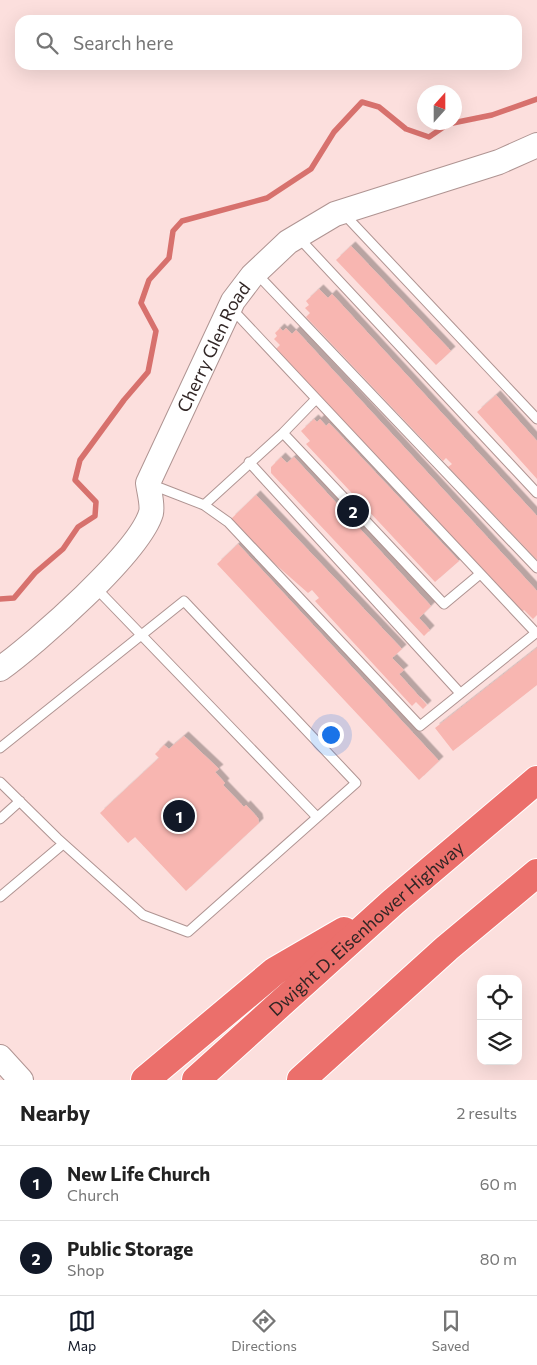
<!DOCTYPE html>
<html lang="en">
<head>
<meta charset="utf-8">
<style>
  :root { --surface:#fff; --page:#f6f6f6; --text:#222; --muted:#767676; --line:#e0e0e0; --accent:#111827 }
  body { margin:0; font-family:Commissioner,sans-serif; background:var(--page); color:var(--text) }
  .controls { position:absolute; right:15px; bottom:15px; display:grid; overflow:hidden; border-radius:10px; box-shadow:0 5px 20px #0002 }
  .controls button { width:45px; height:45px; display:grid; place-items:center; padding:0; border:0; border-bottom:1px solid var(--line); background:var(--surface); color:var(--text); font:25px sans-serif }
  .compass { position:absolute; left:417px; top:85px; width:45px; height:45px; border-radius:50%; background:var(--surface); box-shadow:0 5px 20px #0002; rotate:21deg }
  .you { position:absolute; left:330px; top:734px; width:18px; height:18px; margin:-12px; border:4px solid #fff; border-radius:50%; background:#1a73e8; box-shadow:0 0 0 8px #1a73e833 }
  .badge { display:grid; place-items:center; width:32px; height:32px; border-radius:50%; background:var(--accent); color:#fff; font-size:16px; font-weight:700 }
  .pin { position:absolute; translate:-50% -50%; border:2px solid #fff; box-shadow:0 1px 5px #0006 }
  .list { margin:0; padding:0; list-style:none }
  h2 { display:flex; justify-content:space-between; align-items:center; height:65px; margin:0; padding:0 20px; font-size:21px }
  h2 small { font-size:16px; font-weight:400; color:var(--muted) }
  .list li { display:grid; grid-template-columns:32px 1fr auto; gap:15px; align-items:center; box-sizing:border-box; height:75px; padding:0 20px; border-top:1px solid var(--line) }
  .list b { display:block; font-size:19px; white-space:nowrap }
  .list p { margin:0; font-size:16px; white-space:nowrap; color:var(--muted) }
  .list em { font-size:16px; font-style:normal; color:var(--muted) }
  .icon { flex:none; width:28px; height:28px; fill:none; stroke:currentColor; stroke-width:2; stroke-linecap:round; stroke-linejoin:round }
  .map { position:relative; flex:none; width:537px; height:1080px; overflow:hidden }
  .search { position:absolute; background:var(--surface); box-shadow:0 5px 20px #0002; left:15px; right:15px; top:15px; height:55px; display:flex; align-items:center; gap:12px; box-sizing:border-box; padding:0 18px; border-radius:15px; color:var(--muted); font-size:19px }
  .sheet { height:215px; background:var(--surface) }
  nav { display:flex; justify-content:space-around; align-items:center; box-sizing:border-box; height:70px; border-top:1px solid var(--line); background:var(--surface); font-size:14px; color:var(--muted) }
  nav a { display:grid; justify-items:center; gap:2px }
  nav .on { color:var(--accent) }
  .map>svg:first-child { display:block }
</style>
</head>
<body>
<div class="map">
<svg width="537" height="1080" viewBox="0 0 537 1080">
  <defs>
    <filter id="shadow"><feDropShadow dx="4.5" dy="-4.5" stdDeviation="0" flood-color="#0004"/></filter>
  </defs>
  <rect width="100%" height="100%" fill="#fcdfdd"/>
  <g fill="none" stroke-linecap="round" stroke-linejoin="round">
    <path stroke="#d7716d" stroke-width="5.5" d="M0,599L14,598L35,573L63,549L78,527L95,516L96,502L75,480L80,460L124,400L148,372L156,331L141,303L149,280L169,258L173,231L182,221L267,198L311,169L334,132L362,102L379,107L406,129L429,137L448,124L492,115L537,99"/>
  </g>
  <path fill="#f8b6b1" filter="url(#shadow)" d="M351,246L451,351L436,365L336,260Z
    M319,289L328,298L332,294L537,516V560L448,467L452,464L446,458L443,461L306,317L310,313L305,308L309,305L306,301Z
    M280,328L283,331L286,328L292,334L296,330L537,591V615L533,619L524,610L521,613L276,349L280,345L274,339L277,336L275,333Z
    M496,395L537,441V479L477,412Z
    M314,419L317,422L320,419L326,426L329,423L459,561L435,582L306,444L310,441L301,431Z
    M281,457L287,463L294,457L431,606L419,618L430,630L424,636L271,473V467Z
    M256,495L402,649L392,658L404,670L399,674L427,705L423,709L416,702L412,706L315,601L319,598L312,590L308,593L266,556L231,519Z
    M238,544L439,761L419,780L217,564Z
    M537,648V685L453,751L435,728Z
    M184,736L219,769L215,772L225,783L223,785L244,807L246,805L258,818L259,823L186,891L135,837L128,843L100,813L159,758L155,754L164,745L169,749Z"/>
  <g fill="none" stroke-linecap="round" stroke-linejoin="round">
    <g stroke="#af9492" stroke-width="11">
      <path id="lane" d="M344,214L537,419
        M299,238L537,493
        M256,273L537,568
        M232,309L536,633
        M283,433L444,604L480,574
        M249,462L460,693
        M150,484L204,505L228,522L420,726L537,632
        M204,505L283,433L316,399
        M94,586L317,817
        M0,748L184,601L356,783L188,932L143,915L57,838L0,782
        M0,819L20,801
        M0,897L63,844"/>
    </g>
    <g stroke="#af9492" stroke-width="26">
      <g id="secondary">
        <path id="s1" d="M0,669C36,643 139,553 151,513C153,505 149,491 148,483L233,301L252,276L288,242L335,214L499,162L537,145"/>
        <path d="M0,1057L21,1080"/>
      </g>
    </g>
    <g stroke="#fff" stroke-width="30">
      <g id="highway">
        <path d="M145,1080L275,971L344,931"/>
        <path id="s2" d="M196,1080L393,902L537,780"/>
        <path d="M301,1080L447,948L537,873"/>
      </g>
    </g>
    <use href="#lane" stroke="#fff" stroke-width="9"/>
    <use href="#secondary" stroke="#fff" stroke-width="24"/>
    <use href="#highway" stroke="#eb6f6b" stroke-width="28"/>
  </g>
  <g text-anchor="middle" dominant-baseline="central" stroke-width="4" stroke-linejoin="round" paint-order="stroke">
    <g font-size="18" fill="#312625" stroke="#fff">
      <text stroke="none"><textPath href="#s1" startOffset="400">Cherry Glen Road</textPath></text>
      <text stroke="none"><textPath href="#s2" startOffset="228">Dwight D. Eisenhower Highway</textPath></text>
    </g>
  </g>
</svg>
<div class="controls">
<button><svg class="icon" aria-label="locate" viewBox="0 0 24 24"><circle cx="12" cy="12" r="6"/><path d="M12 2v4M12 18v4M2 12h4M18 12h4"/></svg></button>
<button><svg class="icon" aria-label="layers" viewBox="0 0 24 24"><path d="M12 4l9 5-9 5-9-5zM3 14l9 5 9-5"/></svg></button>
</div>
<svg class="compass" viewBox="-18 -18 36 36"><path d="M0-13l5 13h-10z" fill="#e53935"/><path d="M0 13l5-13h-10z" fill="#767676"/></svg>
<div class="you"></div>
<div class="pin badge" style="left:179px;top:816px">1</div>
<div class="pin badge" style="left:353px;top:511px">2</div>
<div class="search"><svg class="icon" aria-label="search" viewBox="0 0 24 24"><circle cx="10" cy="10" r="6"/><path d="M15 15l6 6"/></svg>Search here</div>
</div>
<section class="sheet">
<h2>Nearby<small>2 results</small></h2>
<ul class="list">
<li><span class="badge">1</span><div><b>New Life Church</b><p>Church</p></div><em>60 m</em></li>
<li><span class="badge">2</span><div><b>Public Storage</b><p>Shop</p></div><em>80 m</em></li>
</ul>
</section>
<nav>
<a class="on"><svg class="icon" aria-label="map" viewBox="0 0 24 24"><path d="M3 6l6-2 6 2 6-2v14l-6 2-6-2-6 2zM9 4v14M15 6v14"/></svg>Map</a>
<a><svg class="icon" aria-label="directions" viewBox="0 0 24 24"><path d="M12 3l9 9-9 9-9-9zM9 14v-3h6M13 9l2 2-2 2"/></svg>Directions</a>
<a><svg class="icon" aria-label="saved" viewBox="0 0 24 24"><path d="M7 4h10v16l-5-4-5 4z"/></svg>Saved</a>
</nav>
</body>
</html>
